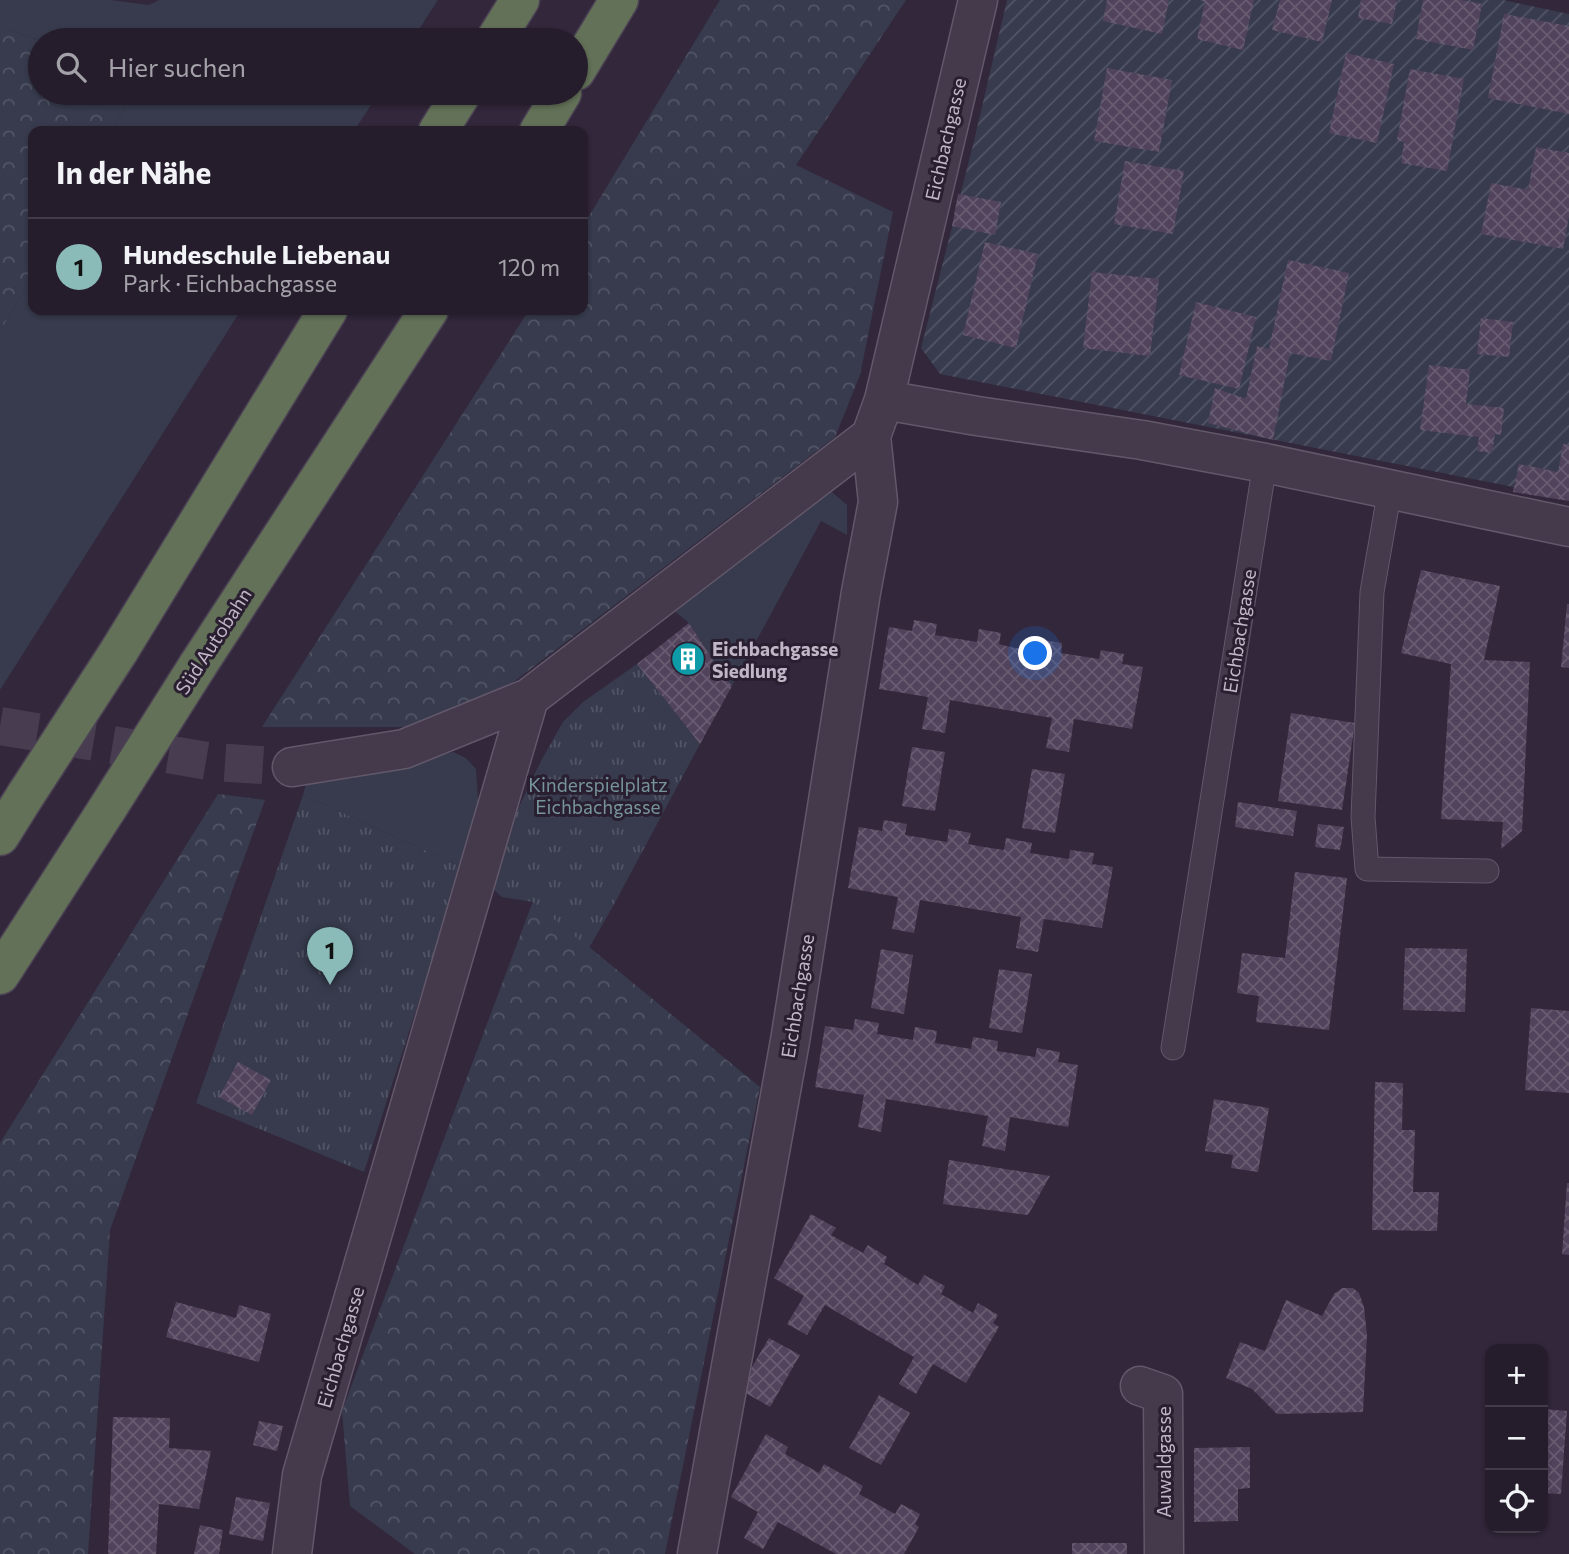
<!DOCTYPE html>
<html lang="de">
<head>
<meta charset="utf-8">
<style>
  :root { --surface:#261d2c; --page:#2e2634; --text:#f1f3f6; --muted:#a4a2a9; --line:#423b48; --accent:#8bbbb9 }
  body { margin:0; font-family:Commissioner,sans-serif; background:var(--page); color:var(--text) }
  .controls { position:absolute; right:21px; bottom:21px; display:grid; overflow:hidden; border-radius:14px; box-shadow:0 2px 5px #0004 }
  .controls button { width:63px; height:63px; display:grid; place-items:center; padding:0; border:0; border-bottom:2px solid var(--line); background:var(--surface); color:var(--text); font:35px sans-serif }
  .you { position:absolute; left:1036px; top:654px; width:24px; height:24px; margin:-18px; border:5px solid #fff; border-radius:50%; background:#1a73e8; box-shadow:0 0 0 10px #1a73e833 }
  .badge { display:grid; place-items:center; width:46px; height:46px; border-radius:50%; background:var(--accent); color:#111; font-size:23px; font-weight:700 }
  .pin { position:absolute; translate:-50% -58px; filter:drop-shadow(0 2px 4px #0008) }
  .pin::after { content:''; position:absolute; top:37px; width:24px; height:21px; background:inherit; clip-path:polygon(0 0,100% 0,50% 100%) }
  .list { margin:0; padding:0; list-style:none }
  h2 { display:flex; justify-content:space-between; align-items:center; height:91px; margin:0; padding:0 28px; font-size:30px }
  h2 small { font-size:23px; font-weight:400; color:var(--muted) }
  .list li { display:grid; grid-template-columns:46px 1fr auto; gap:21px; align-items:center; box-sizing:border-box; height:98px; padding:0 28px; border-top:2px solid var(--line) }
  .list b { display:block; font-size:26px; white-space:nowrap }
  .list p { margin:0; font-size:23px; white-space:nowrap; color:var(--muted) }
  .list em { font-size:23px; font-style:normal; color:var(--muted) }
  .icon { flex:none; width:38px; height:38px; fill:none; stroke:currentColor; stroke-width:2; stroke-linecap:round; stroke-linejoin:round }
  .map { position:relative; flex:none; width:1569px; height:1554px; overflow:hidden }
  .search { position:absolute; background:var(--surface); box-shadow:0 2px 5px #0004; left:28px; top:28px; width:560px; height:77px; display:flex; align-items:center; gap:18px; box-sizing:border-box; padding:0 24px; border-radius:38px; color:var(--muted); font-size:26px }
  .panel { position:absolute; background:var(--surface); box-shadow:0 2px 5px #0004; left:28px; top:126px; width:560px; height:189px; border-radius:14px }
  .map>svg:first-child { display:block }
</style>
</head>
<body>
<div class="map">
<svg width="1569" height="1554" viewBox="0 0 1569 1554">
  <defs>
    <pattern id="forest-crowns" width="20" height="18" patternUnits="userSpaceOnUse" patternTransform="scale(1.75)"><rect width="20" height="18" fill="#373b4d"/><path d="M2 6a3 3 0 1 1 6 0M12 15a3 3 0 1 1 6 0" fill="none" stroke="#525565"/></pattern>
    <pattern id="park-tufts" width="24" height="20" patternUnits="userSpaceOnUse" patternTransform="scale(1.75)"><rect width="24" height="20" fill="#373b4d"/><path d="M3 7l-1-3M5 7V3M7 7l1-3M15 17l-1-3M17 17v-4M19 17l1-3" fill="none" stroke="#525565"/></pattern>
    <pattern id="garden-furrows" width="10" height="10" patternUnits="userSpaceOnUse" patternTransform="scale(1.75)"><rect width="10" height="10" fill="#373b4d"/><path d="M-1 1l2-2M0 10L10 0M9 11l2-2" fill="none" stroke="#525565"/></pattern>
    <pattern id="building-cross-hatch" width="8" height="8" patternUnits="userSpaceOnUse" patternTransform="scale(1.75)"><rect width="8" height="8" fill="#51435b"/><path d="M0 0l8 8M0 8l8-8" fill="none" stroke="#685c71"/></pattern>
  </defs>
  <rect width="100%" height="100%" fill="#32273b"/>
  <path fill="#373b4d" d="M0,0H111L149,5L159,0H438L412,40L40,41L7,29H0Z
    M133,93H379L354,131H112Z
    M33,276V310H241L0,690V331Z
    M832,492L847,505V535L821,521L732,686L722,674L689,623L672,609Z
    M453,752L466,758L476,769L479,813L462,867L303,795L306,784L354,778Z"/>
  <path fill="url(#forest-crowns)" d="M720,0H906L796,165L893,212L860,375L835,437L498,694L411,727H262L529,310H583V226Z
    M0,29H7L40,41V93H133L112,131H33V276L0,331Z
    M218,794L265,800L110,1230L88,1554H0V1143Z
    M533,901L760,1087L665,1554H415L350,1506L342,1411Z"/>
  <path fill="url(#park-tufts)" d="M637,664L700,744L612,908L589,948L533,902L502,897L491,887L517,811L542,759L563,722L583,702Z
    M303,795L462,867L364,1172L196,1103Z"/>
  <path fill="url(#garden-furrows)" d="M1007,0H1503L1569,14V498L940,374L921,348L973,145Z"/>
  <path fill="url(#building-cross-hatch)" d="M1107,0H1169L1162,34L1103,21Z
    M1200,0H1254L1243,50L1197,39L1205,2Z
    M1280,0H1332L1322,42L1272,30Z
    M1361,0H1397L1392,24L1358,18Z
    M1423,0H1462L1482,4L1473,50L1416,39Z
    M1504,14L1569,26V114L1488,98Z
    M1346,53L1394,64L1377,143L1329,133Z
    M1107,68L1172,80L1159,152L1094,141Z
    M1410,69L1464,79L1447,171L1401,163L1404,142L1397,140Z
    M1536,147L1569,153V216L1563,249L1481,234L1491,183L1528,190Z
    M1125,161L1184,171L1173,234L1114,224Z
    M958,194L1001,202L995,235L952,226Z
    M985,242L1038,254L1016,348L963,335Z
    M1288,260L1349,273L1331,361L1290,353L1273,440L1208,423L1215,388L1246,399L1257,346L1269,349Z
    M1092,272L1159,279L1150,356L1083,348Z
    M1196,302L1256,317L1239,389L1179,375Z
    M1481,318L1513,322L1509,357L1477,354Z
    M1429,365L1470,370L1466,404L1504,408L1501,435L1495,434L1492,453L1477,451L1479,437L1420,430Z
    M1563,444L1569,445V501L1513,492L1519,464L1558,472Z
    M1421,570L1500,586L1484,660L1530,662L1522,831L1501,849L1503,822L1441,819L1451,664L1401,653Z
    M1567,604H1569V668L1561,667Z
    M914,620L937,624L935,635L977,642L979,629L1001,633L999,644L1010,647L1035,651L1037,639L1062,643L1061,653L1099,659L1101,650L1124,654L1122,664L1143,667L1132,729L1074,719L1069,752L1046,748L1052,718L950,700L945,733L922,729L928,697L879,689L889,627L912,631Z
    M689,623L722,674L732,686L700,744L637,664Z
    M1291,713L1355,723L1342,810L1278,801Z
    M912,747L945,752L935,811L902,806Z
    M1032,769L1065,774L1055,833L1022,828Z
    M1238,802L1297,811L1293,836L1235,827Z
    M884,820L907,824L905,835L947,842L949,829L971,833L968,844L978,846L1004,850L1006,838L1032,843L1030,853L1069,859L1070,850L1094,853L1092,864L1113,867L1102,928L1044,919L1038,952L1016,948L1021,917L920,900L914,933L892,929L898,897L848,888L859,827L882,831Z
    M1318,824L1344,827L1340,850L1315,847Z
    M1295,872L1347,878L1329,1030L1256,1022L1259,996L1237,993L1242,953L1285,958Z
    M1405,948L1467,949L1465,1012L1403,1010Z
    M881,949L913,955L904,1014L871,1008Z
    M999,969L1032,974L1022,1033L989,1028Z
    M1531,1008L1569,1011V1093L1525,1090Z
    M855,1019L879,1023L877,1034L913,1040L915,1027L937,1031L935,1043L971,1049L973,1037L998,1041L997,1051L1035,1057L1037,1048L1060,1052L1058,1062L1078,1065L1068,1127L1010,1117L1005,1151L982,1146L988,1116L886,1099L881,1132L858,1127L864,1095L815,1087L825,1026L853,1030Z
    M238,1062L271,1080L252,1115L219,1097Z
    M1375,1082L1403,1083L1402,1130H1415L1413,1192H1439L1437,1231L1372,1230Z
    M1214,1099L1269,1108L1258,1172L1231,1168L1233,1155L1205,1151Z
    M949,1160L1050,1176L1028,1215L943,1204Z
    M1567,1183H1569V1255L1562,1254Z
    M811,1214L836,1228L831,1235L863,1253L868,1245L887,1257L884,1264L918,1285L924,1275L945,1286L941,1294L973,1313L978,1303L998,1315L993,1323L999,1327L966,1383L933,1364L916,1394L899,1384L914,1357L825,1305L807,1335L787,1324L804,1296L774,1278Z
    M1342,1288H1353L1359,1293L1364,1307L1367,1335L1363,1412L1277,1414L1252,1389L1226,1378L1240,1342L1265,1351L1286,1300L1322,1316L1334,1294Z
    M176,1302L236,1318L239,1305L271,1314L259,1362L166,1337Z
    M769,1338L800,1355L770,1407L739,1389Z
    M879,1395L910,1413L881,1465L849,1448Z
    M1543,1409L1567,1411L1561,1494L1543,1493Z
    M113,1417L170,1418L169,1448L211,1451L199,1509L159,1504L156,1554H108Z
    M259,1421L283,1426L277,1451L253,1445Z
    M766,1434L788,1447L785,1454L819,1473L824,1464L863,1486L859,1494L895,1514L901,1504L920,1514L915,1524L919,1527L904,1554H836L778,1522L763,1549L744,1538L758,1512L731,1497Z
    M1250,1447V1488L1238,1489V1521L1194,1522V1448Z
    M236,1497L270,1503L263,1541L229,1534Z
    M200,1525L223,1530L219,1554H194Z
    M1072,1543H1127V1554H1072Z"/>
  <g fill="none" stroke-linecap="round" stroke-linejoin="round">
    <path stroke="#473c50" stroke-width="38" stroke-dasharray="38 19" stroke-linecap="butt" d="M0,726L214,762L292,767"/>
    <g stroke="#62586a" stroke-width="25">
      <path id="service" d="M1390,489L1372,592L1363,817L1367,869L1487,871
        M1173,1048L1265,463"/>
    </g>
    <g stroke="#62586a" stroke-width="41">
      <path id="minor" d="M884,400L977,416L1142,440L1265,463L1569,527
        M292,767L404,749L529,698L871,436L884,400L978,0
        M1140,1386L1163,1394L1164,1554
        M292,1554L302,1475L529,698
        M697,1554L790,1041L861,592L878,502L871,436"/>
    </g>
    <g stroke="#4c4254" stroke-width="41">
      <path id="motorway" d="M495,40L520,0
        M576,71L619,0
        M438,131L462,93
        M539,131L562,93
        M119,651L328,310
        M198,665L429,310
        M0,836L25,796
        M0,975L107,809"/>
    </g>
    <use href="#service" stroke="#443a4c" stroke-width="23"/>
    <use href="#minor" stroke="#443a4c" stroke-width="38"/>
    <use href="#motorway" stroke="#637158" stroke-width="38"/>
    <g stroke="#4c4254" stroke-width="41" stroke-linecap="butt">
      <path id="motorway-bridge" d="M25,796L119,651
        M107,809L198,665"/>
    </g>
    <use href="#motorway-bridge" stroke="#637158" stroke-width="38"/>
  </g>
  <defs>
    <g id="building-disc" transform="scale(1.75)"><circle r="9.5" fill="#0f9aa8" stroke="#291f31"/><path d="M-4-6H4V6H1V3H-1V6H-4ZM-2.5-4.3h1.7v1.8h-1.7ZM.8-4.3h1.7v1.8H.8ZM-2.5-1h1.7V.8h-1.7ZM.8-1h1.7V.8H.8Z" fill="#fff"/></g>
  </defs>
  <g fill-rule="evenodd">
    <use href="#building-disc" x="688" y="659"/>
  </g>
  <g text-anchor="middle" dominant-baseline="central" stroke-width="6" stroke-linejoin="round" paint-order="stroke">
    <g font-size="19" fill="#c0b6c7" stroke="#291f31">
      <text transform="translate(945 139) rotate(-77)">Eichbachgasse</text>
      <text transform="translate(1239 631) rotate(-81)">Eichbachgasse</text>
      <text transform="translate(213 641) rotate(-57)">Süd Autobahn</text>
      <text transform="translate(797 996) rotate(-81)">Eichbachgasse</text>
      <text transform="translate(340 1347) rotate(-74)">Eichbachgasse</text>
      <text transform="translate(1163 1462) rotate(-90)">Auwaldgasse</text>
    </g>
    <g font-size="19" font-weight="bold" fill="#c0b6c7" stroke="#291f31" text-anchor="start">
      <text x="712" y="648">Eichbachgasse<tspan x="712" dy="22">Siedlung</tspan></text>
    </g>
    <g font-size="19" fill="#77949a" stroke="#291f31">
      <text x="598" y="784">Kinderspielplatz<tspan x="598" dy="22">Eichbachgasse</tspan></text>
    </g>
  </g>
</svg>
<div class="controls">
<button>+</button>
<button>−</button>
<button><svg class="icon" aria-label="locate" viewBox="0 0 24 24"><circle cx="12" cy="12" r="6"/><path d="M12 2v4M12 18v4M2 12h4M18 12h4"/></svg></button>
</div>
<div class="you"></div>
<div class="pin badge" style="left:330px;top:985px">1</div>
<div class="search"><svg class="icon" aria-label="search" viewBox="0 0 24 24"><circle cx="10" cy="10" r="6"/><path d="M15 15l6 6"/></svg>Hier suchen</div>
<section class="panel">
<h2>In der Nähe<small></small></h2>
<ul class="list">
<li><span class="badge">1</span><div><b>Hundeschule Liebenau</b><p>Park · Eichbachgasse</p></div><em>120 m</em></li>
</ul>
</section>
</div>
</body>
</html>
